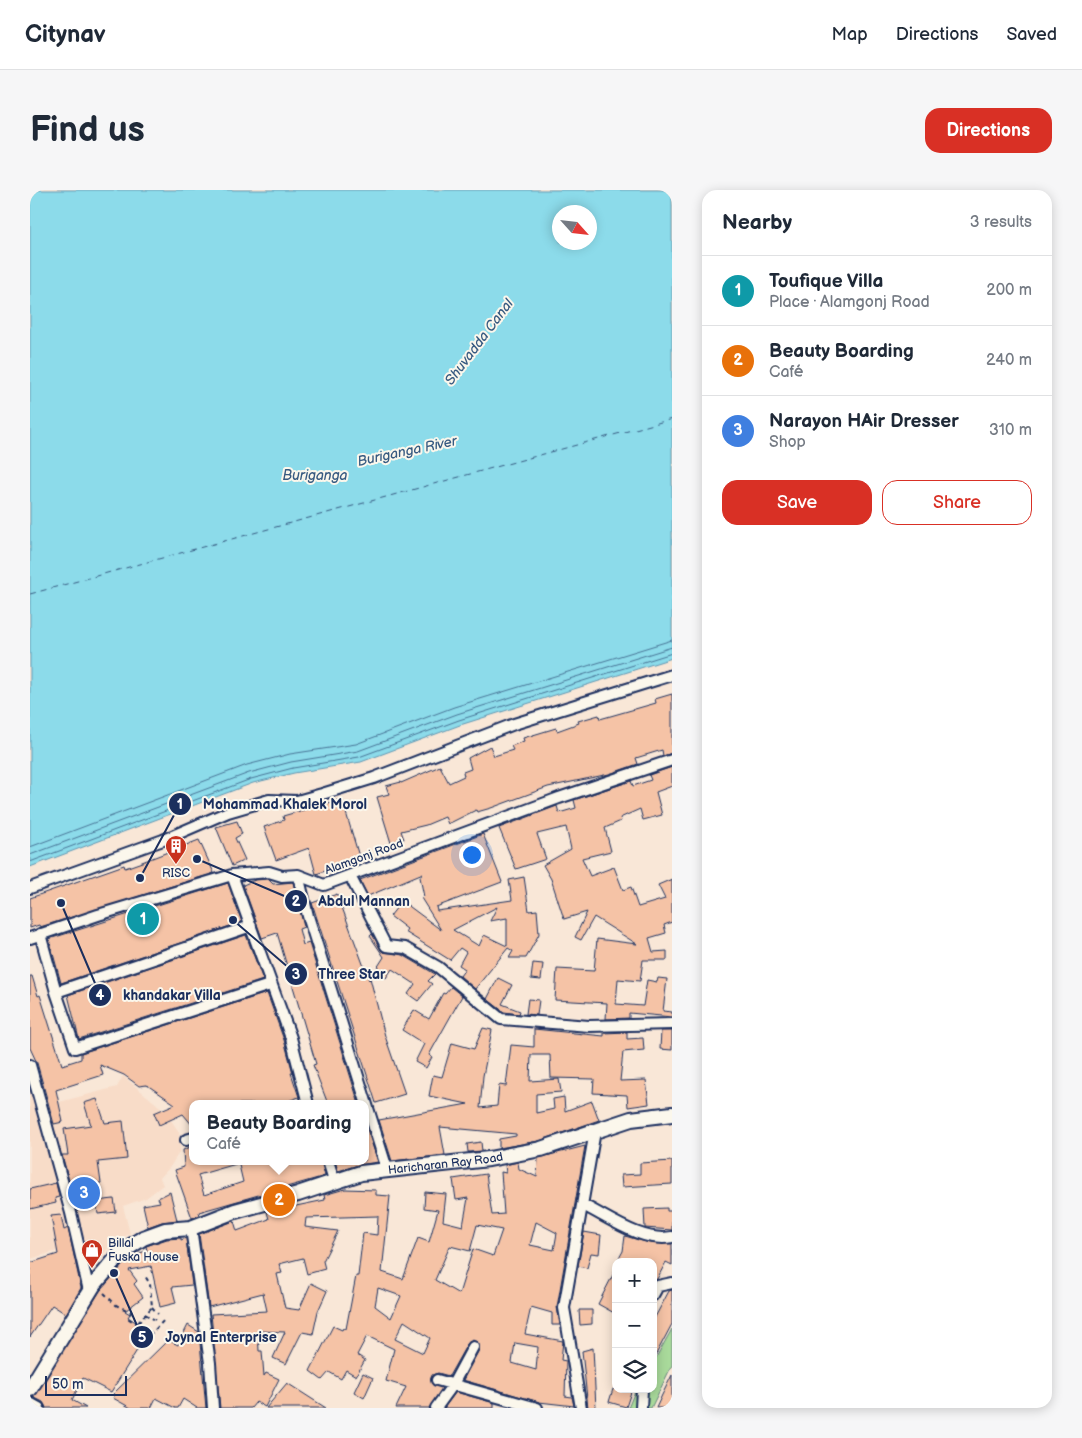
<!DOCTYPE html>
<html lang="en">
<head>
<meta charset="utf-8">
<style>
  :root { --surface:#fff; --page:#f6f6f7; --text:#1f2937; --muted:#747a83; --line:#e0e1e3; --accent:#d93025 }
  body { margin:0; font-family:"Balsamiq Sans",sans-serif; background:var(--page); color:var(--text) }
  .controls { position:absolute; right:15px; bottom:15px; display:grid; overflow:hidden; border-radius:10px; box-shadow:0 2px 12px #0003 }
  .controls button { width:45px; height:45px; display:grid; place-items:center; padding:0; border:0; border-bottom:1px solid var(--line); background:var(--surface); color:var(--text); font:25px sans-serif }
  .compass { position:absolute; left:522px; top:15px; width:45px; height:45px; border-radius:50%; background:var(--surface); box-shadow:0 2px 12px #0003; rotate:117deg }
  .scale { position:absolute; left:15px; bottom:12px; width:82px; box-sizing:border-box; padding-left:5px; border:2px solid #1b2f5e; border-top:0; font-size:14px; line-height:18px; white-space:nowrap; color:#1b2f5e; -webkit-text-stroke:4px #fbf7ec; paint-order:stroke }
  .you { position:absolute; left:441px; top:664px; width:18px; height:18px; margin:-12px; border:4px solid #fff; border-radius:50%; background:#1a73e8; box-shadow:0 0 0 8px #1a73e833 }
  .badge { display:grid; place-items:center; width:32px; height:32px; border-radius:50%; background:var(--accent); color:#fff; font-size:16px; font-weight:700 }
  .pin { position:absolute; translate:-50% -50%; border:2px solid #fff; box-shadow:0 1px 5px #0006 }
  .popup { position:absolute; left:159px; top:910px; width:180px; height:65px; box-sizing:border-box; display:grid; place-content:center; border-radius:10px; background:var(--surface); filter:drop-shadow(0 1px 4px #0005); font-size:16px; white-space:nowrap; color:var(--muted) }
  .popup b { font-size:19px; color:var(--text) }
  .popup::after { content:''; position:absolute; left:50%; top:100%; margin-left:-10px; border:10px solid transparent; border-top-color:var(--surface) }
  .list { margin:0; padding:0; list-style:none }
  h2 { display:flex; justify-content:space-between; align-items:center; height:65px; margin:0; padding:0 20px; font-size:21px }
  h2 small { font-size:16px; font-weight:400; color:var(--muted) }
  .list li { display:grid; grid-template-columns:32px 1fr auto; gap:15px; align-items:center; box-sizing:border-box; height:70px; padding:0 20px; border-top:1px solid var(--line) }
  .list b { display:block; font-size:19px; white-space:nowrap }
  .list p { margin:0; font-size:16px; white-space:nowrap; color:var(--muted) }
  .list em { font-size:16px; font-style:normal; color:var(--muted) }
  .actions { display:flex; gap:10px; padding:15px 20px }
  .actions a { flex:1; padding:11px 0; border:1px solid var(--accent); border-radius:15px; text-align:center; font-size:18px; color:var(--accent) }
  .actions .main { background:var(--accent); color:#fff }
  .icon { flex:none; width:28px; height:28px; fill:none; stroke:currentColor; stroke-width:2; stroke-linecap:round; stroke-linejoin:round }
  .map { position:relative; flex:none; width:642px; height:1218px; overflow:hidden; border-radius:15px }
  header { display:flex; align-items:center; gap:30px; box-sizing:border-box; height:70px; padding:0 25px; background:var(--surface); border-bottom:1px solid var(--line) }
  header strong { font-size:24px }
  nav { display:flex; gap:28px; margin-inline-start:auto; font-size:18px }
  .intro { display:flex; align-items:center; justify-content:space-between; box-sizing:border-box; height:120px; padding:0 30px }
  h1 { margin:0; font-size:35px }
  .button { padding:12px 22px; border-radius:15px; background:var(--accent); color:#fff; font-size:18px; font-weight:700 }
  main { display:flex; gap:30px; padding:0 30px }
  aside { flex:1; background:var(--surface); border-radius:15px; box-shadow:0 2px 12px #0003 }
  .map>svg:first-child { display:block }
</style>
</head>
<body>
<header>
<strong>Citynav</strong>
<nav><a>Map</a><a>Directions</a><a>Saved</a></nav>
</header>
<div class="intro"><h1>Find us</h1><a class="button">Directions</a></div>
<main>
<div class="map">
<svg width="642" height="1218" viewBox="0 0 642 1218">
  <rect width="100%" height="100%" fill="#f9e7d7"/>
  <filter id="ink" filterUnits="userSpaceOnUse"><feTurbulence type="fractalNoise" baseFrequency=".02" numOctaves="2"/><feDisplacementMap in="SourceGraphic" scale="10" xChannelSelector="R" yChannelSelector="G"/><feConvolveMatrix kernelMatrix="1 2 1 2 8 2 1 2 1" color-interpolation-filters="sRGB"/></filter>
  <g filter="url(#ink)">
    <path fill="#f8dcc8" d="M0,885L10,917L87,897L93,886L135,921L149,942L150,961L140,977L130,988L133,995L116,1008L93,1016L100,1044L84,1052L61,1077L47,1055L0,1069Z"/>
    <path fill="#a9da9b" stroke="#62847c" d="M642,1139V1175L621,1218H598L606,1199H623V1173Z"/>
    <path fill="#8cdbea" stroke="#5f96b2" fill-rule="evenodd" d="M0,0H642V468L430,535L331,572L264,583L223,593L0,677ZM530,22H560V52H530Z"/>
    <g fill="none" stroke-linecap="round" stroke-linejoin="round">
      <path stroke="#487496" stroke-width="1" d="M0,657L217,575L260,564L326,554L424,517L642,450
        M0,665L219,583L261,572L328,561L427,524L642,457
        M0,672L221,589L263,578L329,567L429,530L642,463"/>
      <path stroke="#375a81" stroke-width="1" stroke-dasharray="6 5" stroke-linecap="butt" d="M0,404L642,229"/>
    </g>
    <path fill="#f5c3a6" stroke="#1b2f5e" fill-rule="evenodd" d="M642,504V563L633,566L632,560L606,568L608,574L579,584L518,597L461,618L447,622L446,620L418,634L415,627L396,635L371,641L374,649L361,653L347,607L359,604L356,596L371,592V593L410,576L419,593L434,586L433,582L441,579L438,568L460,556L464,566L483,560L481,556L494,551L493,548L526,538L527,541L549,533L548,531L569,525L570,529L626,513L625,509Z
      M642,577V596L626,602L632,625L613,630L610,619L590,628L591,631L575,638L581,661L552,668L560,686L584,677L593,700L601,697L608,717L635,709L628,695L642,689V732L634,735L636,743L619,748L623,762L637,761V770H613L610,791L588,789L586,814L613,816L617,790L627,792L628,788L637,789L633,821L642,822V827L599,823V828L576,829L577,813L525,810L527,779L564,781L567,749L607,754L564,727L551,750L545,747L557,722L534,729L521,689L513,675L541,659L536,637L507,644L516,669L486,679L469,638L527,616L529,623L546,618L544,610L601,591L603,596L621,590L619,585Z
      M312,609L330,670L286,684L279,658L246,670L234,637L254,630L253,626Z
      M207,631L212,644L205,648L215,670L202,676L186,637Z
      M453,644L472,692L406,717L407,721L482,710L479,690L494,687L499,721L507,720L509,744L496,768H479L483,761L478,758L445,799L430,786L435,779L429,775L436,762L430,758L420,770L375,742L377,739L360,726L372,711L411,740L391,708L394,707L390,687L393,683L338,706L330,690ZM467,717L460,731L477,728V756L454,745L449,756L423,740Z
      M169,650L184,683L10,737L9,735L0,738V708L94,675L95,678L112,672Z
      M238,689L243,694L263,692L274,737L269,739L273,755L279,753L329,914H298L283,875L286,874L248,746L247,743L232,748L213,695L225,690Z
      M198,693L212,732L31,793L19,749Z
      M307,704L339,790L340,788L355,846L375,904L346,913L282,713Z
      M342,744L353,762L373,765L405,784L398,791L402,794L388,811L378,804L385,794L362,779L356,788L345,781L354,767L340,746Z
      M216,745L233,790L49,849L38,805Z
      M503,773L513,774L511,790L501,789Z
      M0,786H2L8,806L10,805L32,875L51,869V863L237,803L254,850L263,883H261L269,907L250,914H163V936L153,924L129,935L124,923L145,914L117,895L109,896L94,885L70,875L73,885L26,900L33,932L24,934L7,873L0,858Z
      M468,788L482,795L472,814L490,821L489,824L474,822L457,809Z
      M421,797L432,806L399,865L402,867L396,878L385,872L394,854L372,840L384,820L399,829L413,803L415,804Z
      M498,809L509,810L507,825L496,824Z
      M453,838L462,840L453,886L450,918L467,916L469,895L476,896L481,855L504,857V839L574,846V843L597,842V849L613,848L614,860L593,862L590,891L616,890L619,914L598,917L597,905L563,903L564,889L521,888L520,865H501L500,891L529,889L531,902L506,904V923L524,919L523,909L534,907L535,921L562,911L569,930L509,951L469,958V949L486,946V944L410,937L415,965L362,971L349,930L438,914L399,906L403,885L412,887L422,853L444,859Z
      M631,841H642V860L630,859Z
      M67,909L75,933L93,931L97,969L68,972L71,993L60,995L64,1011L54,1014L52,1003L43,1005L32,965H38L34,939L61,935L54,913Z
      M335,933L348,972L328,975L308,981L305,971H335Z
      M451,952L452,961L438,962L437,954Z
      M163,956V971H206V974L168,985L174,1005L213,992L208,971H291L295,986L169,1022L170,1025L162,1028L145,980L154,977L153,960Z
      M555,956L527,1117L530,1135H522V1123L501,1117L495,1144L533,1151L531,1170L536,1171L535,1206L542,1207L544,1216L509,1212L433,1190L449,1160V1154L443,1150L437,1154L419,1186L408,1183L402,1185V1194L412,1198L399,1218H366L376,1197L356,1191L364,1159L337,1146L327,1165L335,1170L326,1186L316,1180L311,1189L299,1182L292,1190L280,1181L303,1136L312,1140L313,1138L316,1139L326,1086H328L333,1043L347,1045L348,1026L276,1028L275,1037L308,1041L293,1071L295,1079L277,1084L273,1068L249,1074L252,1083L247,1084L255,1118L269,1120L281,1093L297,1101L288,1121L283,1144L272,1142L256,1174L243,1168L255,1142L228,1141L229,1161H232L234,1186L236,1183L249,1189L235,1217L226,1212L221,1218H190L181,1124L237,1121L233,1103L179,1117L169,1044L204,1031L207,1041L239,1029L237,1022L295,1010L294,1005L315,999L346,1000V1005L360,1006L352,1082L373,1089L388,1048L399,1052L408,1020L394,1018L395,1002L416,1004L413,1031L433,1036L438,1008L426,1010L423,989L456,984L462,1025L474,1024L471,982L476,983L475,975L488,972L489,979L507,987L508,968ZM506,1032L527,1043L524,1060L500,1055ZM447,1035L472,1040L463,1066L443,1059L429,1104L405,1090L420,1056L440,1061ZM348,1098L371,1106L361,1128L345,1116ZM374,1131L400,1148L393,1163L365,1149ZM485,1153L508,1157L506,1180L482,1173Z
      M642,971V994L592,997L591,985L610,984V973Z
      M26,993L29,1007L25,1008L26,1013L0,1019V999Z
      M140,1002L147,1030L132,1032L118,1037L113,1015L130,1012L128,1008Z
      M84,1009L86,1022L68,1024L66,1011Z
      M637,1018V1021H642V1040L615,1038L614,1019Z
      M31,1025L34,1040L38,1038L51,1098L36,1124L22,1115L0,1147V1073L28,1064L21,1026Z
      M554,1042L571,1045L569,1064L561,1063L557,1078L548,1076Z
      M595,1046L619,1053L642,1054V1075L636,1072L627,1089L623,1091V1072H587L593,1061Z
      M151,1048V1050L156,1048L162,1095L142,1097L146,1113L130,1117L121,1076L99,1080L107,1091L104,1094L113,1107L95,1121L100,1124L98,1127L119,1141L81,1202L53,1188L42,1210L56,1218H16L13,1212L3,1207L70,1101L98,1069L105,1064L117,1061L116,1056L137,1049Z
      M586,1079V1124L568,1114Z
      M642,1100V1134L623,1170V1131L639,1101Z
      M549,1120H562V1134L550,1135Z
      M158,1135L169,1142L176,1218H167L153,1209L148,1218H145L126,1208L121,1218H101L83,1208L85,1205L83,1204L138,1150L148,1155Z
      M563,1158L566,1218H558L552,1161Z
      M333,1183L343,1188L334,1208L324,1202Z
      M642,1185V1218H626L632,1205Z
      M257,1193L296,1218H236Z
      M583,1199H602L596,1217L579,1212Z
      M426,1202L464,1213V1218H414Z"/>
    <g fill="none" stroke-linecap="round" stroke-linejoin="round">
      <g stroke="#1b2f5e" stroke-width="14">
        <path id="minor" d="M202,685L261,848L278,914
          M268,685L278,726L357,979
          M320,686L356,756L375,758L408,777L471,829L559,836L642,834
          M0,698L133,650L198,622L239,610L267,611L292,604L344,588L484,534L642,485
          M10,744L26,802L45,858L240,795
          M0,748L68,725L202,685L239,682L252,686L268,685L294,695L529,608L642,570
          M26,802L221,736
          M0,875L41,1023L59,1101
          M156,950L163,948
          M298,971L304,990
          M553,1015C579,1028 613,1053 642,1047
          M161,1038L180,1173L183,1218
          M623,1105L628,1096L642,1093
          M407,1190L507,1218
          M0,1213L9,1218
          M406,1218L422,1196L443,1157
          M551,1218L534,1118L565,941
          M611,1218L612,1199"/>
      </g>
      <g stroke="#1b2f5e" stroke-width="18">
        <g id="secondary">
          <path id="s1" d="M0,1199L63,1096L92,1062L113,1048L135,1040L161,1038L205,1021L268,1004L331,983L459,969L511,959L601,929L642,924"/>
        </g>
      </g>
      <path stroke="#1b2f5e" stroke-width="2" stroke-dasharray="4 4" stroke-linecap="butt" d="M74,1103L86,1115L101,1122L99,1129L122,1143L135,1129
        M122,1117L128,1124
        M115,1124L125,1130
        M108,1133L122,1117L120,1094L115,1086
        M117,1148L122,1143"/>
      <use href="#minor" stroke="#fbf7ec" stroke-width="10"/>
      <use href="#secondary" stroke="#fbf7ec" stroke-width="14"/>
    </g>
  </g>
  <defs>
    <g id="building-pin" transform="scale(1.125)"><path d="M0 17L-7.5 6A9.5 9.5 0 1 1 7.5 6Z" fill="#c8321e" stroke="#fbf7ec"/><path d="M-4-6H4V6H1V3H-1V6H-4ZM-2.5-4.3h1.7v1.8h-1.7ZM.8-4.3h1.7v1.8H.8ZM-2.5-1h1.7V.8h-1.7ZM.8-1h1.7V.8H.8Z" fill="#fff"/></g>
    <g id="shop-pin" transform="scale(1.125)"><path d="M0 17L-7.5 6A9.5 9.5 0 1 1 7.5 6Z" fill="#c8321e" stroke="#fbf7ec"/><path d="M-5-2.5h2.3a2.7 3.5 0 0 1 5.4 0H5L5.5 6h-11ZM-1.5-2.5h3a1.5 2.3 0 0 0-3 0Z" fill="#fff"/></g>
  </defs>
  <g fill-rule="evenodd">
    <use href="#building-pin" x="146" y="656"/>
    <use href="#shop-pin" x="62" y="1060"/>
  </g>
  <g text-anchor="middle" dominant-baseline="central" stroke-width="4" stroke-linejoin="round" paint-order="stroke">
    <g font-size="12" fill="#1b2f5e" stroke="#fbf7ec">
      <text transform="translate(334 667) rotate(-20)">Alamgonj Road</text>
      <text stroke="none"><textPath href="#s1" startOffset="504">Haricharan Ray Road</textPath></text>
    </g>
    <g font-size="12" fill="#1b2f5e" stroke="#fbf7ec">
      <text x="146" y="683">RISC</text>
      <text x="78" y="1053" text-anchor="start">Billal<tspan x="78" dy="14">Fuska House</tspan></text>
    </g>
    <g font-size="14" font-style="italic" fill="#375a81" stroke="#fbf7ec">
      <text transform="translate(449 152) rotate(-53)">Shuvadda Canal</text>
      <text transform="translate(377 261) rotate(-12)">Buriganga River</text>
      <text x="285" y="285">Buriganga</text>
    </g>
  </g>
  <path fill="none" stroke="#1b2f5e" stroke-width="2" d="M110 688L150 614M167 669L266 711M203 730L266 784M31 713L70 805M84 1083L112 1147"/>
  <g fill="#1b2f5e" stroke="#fbf7ec" stroke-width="2">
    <circle cx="110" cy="688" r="5"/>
    <circle cx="167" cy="669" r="5"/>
    <circle cx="203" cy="730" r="5"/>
    <circle cx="31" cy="713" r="5"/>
    <circle cx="84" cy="1083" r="5"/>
    <circle cx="150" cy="614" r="12"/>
    <circle cx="266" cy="711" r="12"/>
    <circle cx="266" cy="784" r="12"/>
    <circle cx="70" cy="805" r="12"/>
    <circle cx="112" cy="1147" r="12"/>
  </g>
  <g font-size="15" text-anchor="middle" font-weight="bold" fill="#fff">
    <text x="150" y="619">1</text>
    <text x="266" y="716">2</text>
    <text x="266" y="789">3</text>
    <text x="70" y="810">4</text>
    <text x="112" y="1152">5</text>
  </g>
  <g font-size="14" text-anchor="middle" font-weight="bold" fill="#1b2f5e" stroke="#fbf7ec" stroke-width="4" stroke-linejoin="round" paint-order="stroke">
    <text x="255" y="619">Mohammad Khalek Morol</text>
    <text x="334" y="716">Abdul Mannan</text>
    <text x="322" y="789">Three Star</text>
    <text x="142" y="810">khandakar Villa</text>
    <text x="191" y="1152">Joynal Enterprise</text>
  </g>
</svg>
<div class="controls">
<button>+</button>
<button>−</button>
<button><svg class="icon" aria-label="layers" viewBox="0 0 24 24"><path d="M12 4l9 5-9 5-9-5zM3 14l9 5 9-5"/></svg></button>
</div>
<svg class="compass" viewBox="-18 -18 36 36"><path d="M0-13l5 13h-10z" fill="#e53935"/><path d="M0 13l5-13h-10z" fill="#747a83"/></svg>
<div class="scale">50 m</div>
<div class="you"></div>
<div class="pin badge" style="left:113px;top:729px;background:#0f9aa8">1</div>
<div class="pin badge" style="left:249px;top:1010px;background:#e8710a">2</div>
<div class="popup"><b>Beauty Boarding</b>Café</div>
<div class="pin badge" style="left:54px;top:1003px;background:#3f7fe0">3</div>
</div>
<aside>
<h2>Nearby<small>3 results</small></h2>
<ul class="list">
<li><span class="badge" style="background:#0f9aa8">1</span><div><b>Toufique Villa</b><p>Place · Alamgonj Road</p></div><em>200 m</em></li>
<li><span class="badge" style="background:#e8710a">2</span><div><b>Beauty Boarding</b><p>Café</p></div><em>240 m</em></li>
<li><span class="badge" style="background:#3f7fe0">3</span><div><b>Narayon HAir Dresser</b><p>Shop</p></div><em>310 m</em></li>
</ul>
<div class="actions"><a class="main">Save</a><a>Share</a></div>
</aside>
</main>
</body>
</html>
